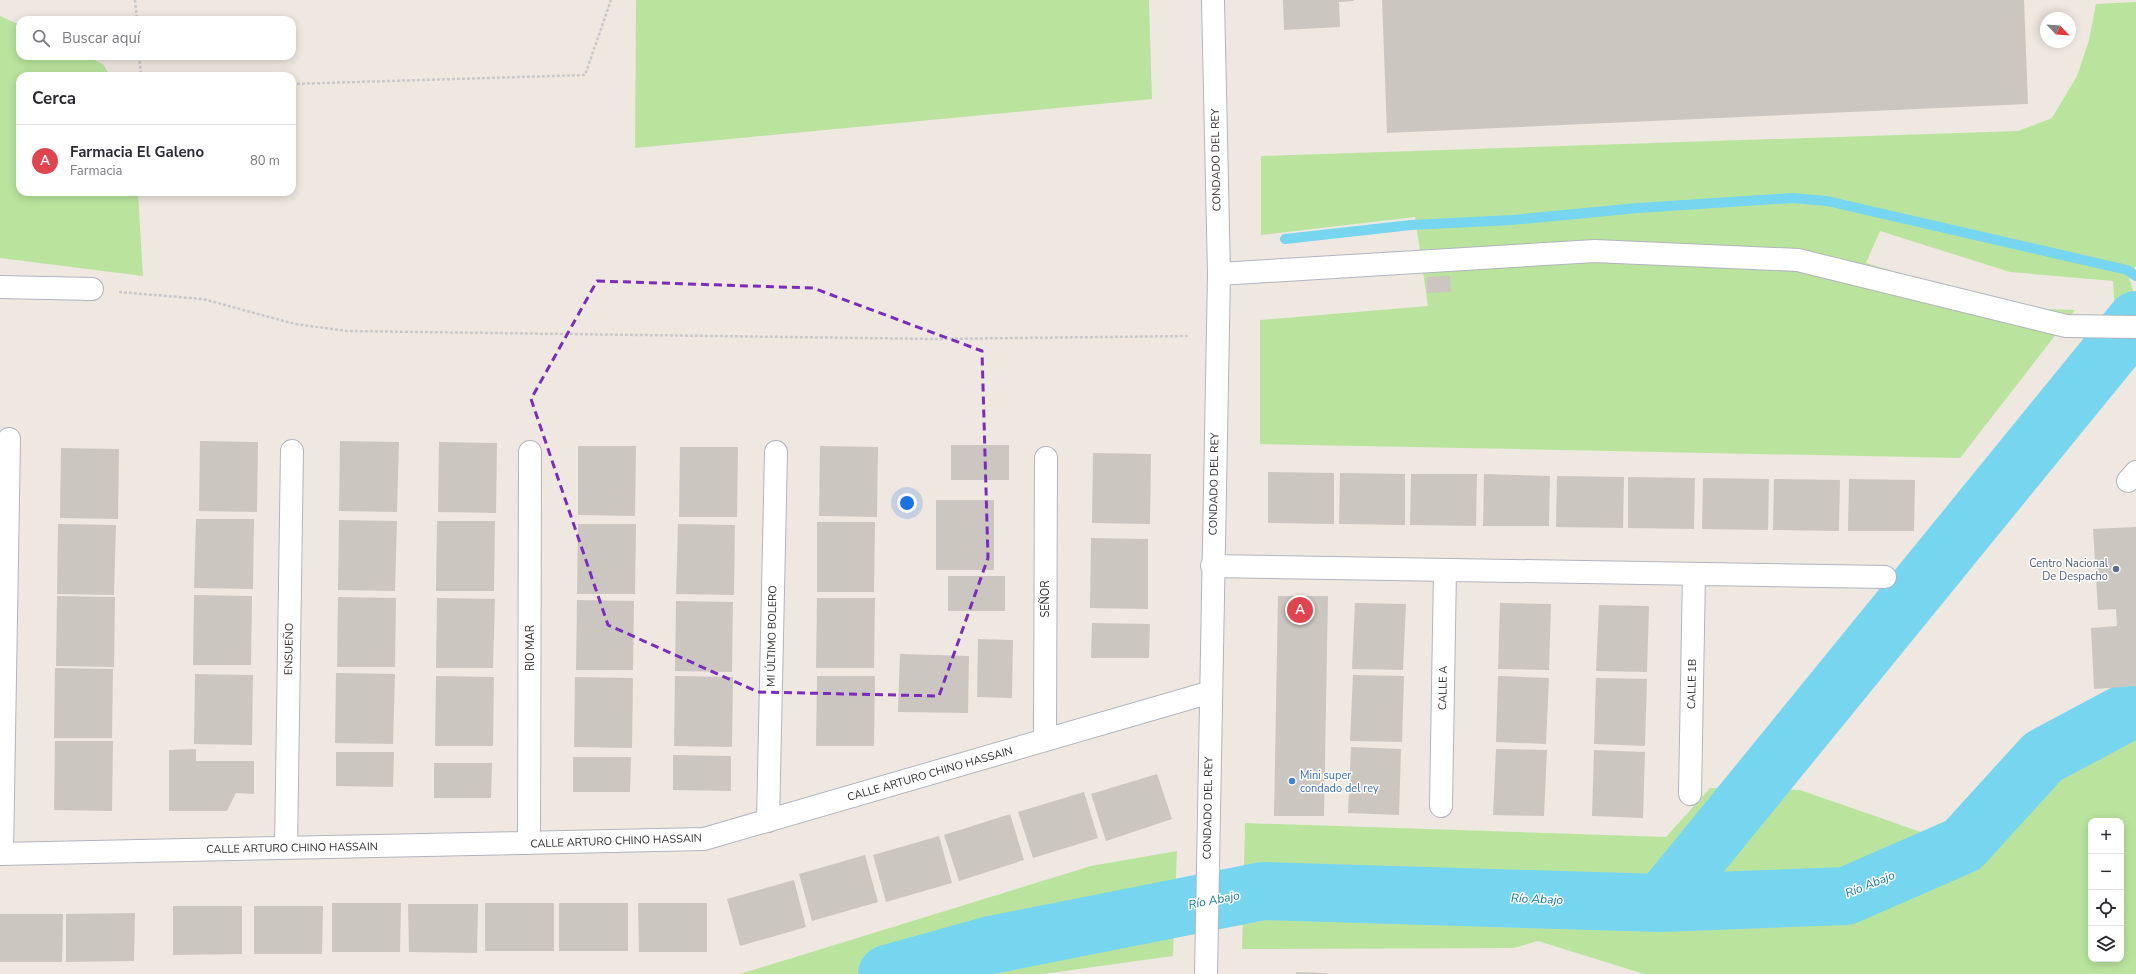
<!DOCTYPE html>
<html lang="es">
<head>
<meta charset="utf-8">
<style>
  :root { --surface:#fff; --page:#f2f2f3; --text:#2b2b33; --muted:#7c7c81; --line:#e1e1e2; --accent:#db2777 }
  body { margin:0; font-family:"Nunito Sans",sans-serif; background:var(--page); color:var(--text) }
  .controls { position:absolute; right:12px; bottom:12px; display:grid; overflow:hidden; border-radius:8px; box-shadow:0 2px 10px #0003 }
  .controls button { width:36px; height:36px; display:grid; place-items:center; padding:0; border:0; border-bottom:1px solid var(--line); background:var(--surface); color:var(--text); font:20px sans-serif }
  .compass { position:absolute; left:2040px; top:12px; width:36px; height:36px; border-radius:50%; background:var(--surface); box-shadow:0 2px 10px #0003; rotate:115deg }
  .you { position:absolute; left:907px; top:503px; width:14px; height:14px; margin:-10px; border:3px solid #fff; border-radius:50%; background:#1a73e8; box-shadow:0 0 0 6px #1a73e833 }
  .badge { display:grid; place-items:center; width:26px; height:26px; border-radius:50%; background:var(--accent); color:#fff; font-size:13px; font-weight:700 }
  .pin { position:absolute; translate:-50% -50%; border:2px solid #fff; box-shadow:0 1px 4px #0006 }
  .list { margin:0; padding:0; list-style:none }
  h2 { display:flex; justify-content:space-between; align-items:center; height:52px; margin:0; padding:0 16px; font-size:17px }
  h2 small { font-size:13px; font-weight:400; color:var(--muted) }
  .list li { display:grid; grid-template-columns:26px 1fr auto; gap:12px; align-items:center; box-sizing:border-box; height:72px; padding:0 16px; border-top:1px solid var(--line) }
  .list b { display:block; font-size:15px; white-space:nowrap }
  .list p { margin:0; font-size:13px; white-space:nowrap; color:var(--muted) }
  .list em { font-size:13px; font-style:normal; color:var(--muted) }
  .icon { flex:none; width:22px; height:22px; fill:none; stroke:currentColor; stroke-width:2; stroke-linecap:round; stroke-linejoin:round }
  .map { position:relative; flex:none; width:2136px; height:974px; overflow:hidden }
  .search { position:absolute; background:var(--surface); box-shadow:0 2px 10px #0003; left:16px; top:16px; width:280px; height:44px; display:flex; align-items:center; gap:10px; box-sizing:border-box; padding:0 14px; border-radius:12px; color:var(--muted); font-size:15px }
  .panel { position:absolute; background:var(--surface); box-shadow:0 2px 10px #0003; left:16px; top:72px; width:280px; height:124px; border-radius:12px }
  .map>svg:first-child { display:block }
</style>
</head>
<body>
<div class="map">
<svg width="2136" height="974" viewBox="0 0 2136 974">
  <rect width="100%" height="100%" fill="#efe8e1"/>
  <path fill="#bae49e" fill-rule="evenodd" d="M636,0H1149L1152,99L635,148Z
    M2136,2V266L2129,277L2136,301V308L2115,313L2113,281L2010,272L1880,231L1866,263L1986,299L2043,309L2075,310L1960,458L1260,444V320L1428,306L1415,217L1261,235V156L2018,131L2052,118L2077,76L2089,40L2096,4Z
    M0,16L20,25V56H86L103,64L110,76H20V192H138L143,276L0,258Z
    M2133,723H2136V974H1644L1538,941L1514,948L1242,949L1245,823L1666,837L1710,788L1800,790L1944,840ZM2091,821H2121V959H2091Z
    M1177,851L1173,956L1043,974H740L1091,866Z"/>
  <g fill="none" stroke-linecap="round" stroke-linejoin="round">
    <path stroke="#76d6ef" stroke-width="10" d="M1285,239L1411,225L1512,220L1638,208L1793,198L1827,201L2127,270L2136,276"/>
    <path stroke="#76d6ef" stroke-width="58" d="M1661,903L2136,320
      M887,974L991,945L1263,891L1661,903L1846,896L1963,845L2043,757L2129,711H2136"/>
  </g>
  <path fill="#cbc6bf" d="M1283,0H1354V1L1339,2L1340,27L1284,30Z
    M1382,0H2024L2028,104L1387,133Z
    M1450,276L1451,292L1427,293V277Z
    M200,441L258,442L257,512L199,511Z
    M340,441L399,442L397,512L339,511Z
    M439,442L497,443L496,513L438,512Z
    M951,445H1009V480H951Z
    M578,446H636L635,516L578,515Z
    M820,446L878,447L877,517L819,516Z
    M680,447H738L737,517H679Z
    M61,448L119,449L118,519L60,518Z
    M1093,453L1151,454L1150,524L1092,523Z
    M1268,472L1334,473V524L1268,523Z
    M1340,473L1405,474V525L1339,524Z
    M1411,474H1477L1476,526L1410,525Z
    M1484,474L1550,476L1549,526H1483Z
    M1557,476L1624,477L1623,528L1556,527Z
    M1628,477L1695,478L1694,529L1628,528Z
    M1703,478L1769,479L1768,530L1702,529Z
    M1774,479L1840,480L1839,531L1773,530Z
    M1849,479L1915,480L1914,531H1848Z
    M936,500H994V570H936Z
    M196,519H254L253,589L194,588Z
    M339,520L397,521L395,591L338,590Z
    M437,521H495L494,591H436Z
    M817,522H875L874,592H817Z
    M58,524L116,525L114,595L57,594Z
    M578,524H636L635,594H577Z
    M678,524L735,525L734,595L676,594Z
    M2136,527V686L2094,689L2091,628L2117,626L2116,609L2098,610L2093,529Z
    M1091,538L1148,539V609L1090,608Z
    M948,576H1005V611H948Z
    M194,595L252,596L251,665H193Z
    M57,596L115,597L114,667L56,666Z
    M1278,596H1328L1324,816H1274Z
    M338,597L396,598L395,667H337Z
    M437,598L495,599L493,668H436Z
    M817,598H875L874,668H816Z
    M577,600L634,601L633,670H576Z
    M676,601L733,602L732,672L675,671Z
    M1355,603L1406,604L1403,670L1352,669Z
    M1500,603L1551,604L1549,670L1498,669Z
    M1599,605L1649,606L1647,672L1596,671Z
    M1092,623L1150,624L1149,658H1091Z
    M978,639L1013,640L1012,698L977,697Z
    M900,654L969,656L968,713L898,712Z
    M55,668L113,669L112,738H54Z
    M336,673L395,674L393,744L335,743Z
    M195,674L253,675L252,745L194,744Z
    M1353,675L1404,676L1402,742L1350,741Z
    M436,676L494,677L493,746H435Z
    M675,676L733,677L732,747L674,746Z
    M817,676H875L874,746H816Z
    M1498,676L1549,678L1546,744L1496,742Z
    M575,677L633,678L632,748L574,747Z
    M1596,678L1647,679L1645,746L1594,744Z
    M55,741H113L112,811L54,810Z
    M1351,747L1401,749L1399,815L1348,813Z
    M196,749V761H254V794L236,793L227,811H169V750Z
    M1496,749L1547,750L1544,816L1493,815Z
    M1594,750L1645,752L1643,818L1592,816Z
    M336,752H394L393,787L336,786Z
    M673,755L731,756V791L673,790Z
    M573,757H631L630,792H573Z
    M434,763H492L491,798H434Z
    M1157,774L1172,819L1106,841L1091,794Z
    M1084,792L1098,838L1033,858L1018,812Z
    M1010,814L1024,860L959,881L944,835Z
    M939,836L952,883L886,902L873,855Z
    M865,855L878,902L812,921L799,874Z
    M794,880L806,927L740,946L727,899Z
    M332,903H401L400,952H332Z
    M485,903H554V951H485Z
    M559,903H628V951H559Z
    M638,903H707V952H639Z
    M408,904H478L477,953L409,952Z
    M173,906H242V954L173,955Z
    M254,906H323L322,954H254Z
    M135,913L134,961L66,962V914Z
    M0,914H63L62,962H0Z
    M1296,972L1327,973V974H1296Z"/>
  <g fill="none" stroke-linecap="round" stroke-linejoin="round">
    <g stroke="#b1b4be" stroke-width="24">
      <path id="minor" d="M1219,274L1595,251L1798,260L2066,326L2136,327
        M0,287L92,289
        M2128,481L2136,472
        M1212,566L1885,577
        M1045,740L1046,458
        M1690,794L1694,574
        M1441,806L1445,570
        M768,821L776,452
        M529,843L530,452
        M286,848L292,451
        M0,854L704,839L1211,692
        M2,854L9,439
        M1206,974L1219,274L1213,0"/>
    </g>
    <path stroke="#c9c9c9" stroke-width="2.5" stroke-dasharray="3 2" stroke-linecap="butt" d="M135,0L137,20
      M139,56L141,76
      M292,84L585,75L611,0
      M119,292L203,299L295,324L347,331L934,339L1189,336"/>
    <use href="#minor" stroke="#fff" stroke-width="22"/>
  </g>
  <path fill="none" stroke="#7b2cbf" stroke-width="3" stroke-dasharray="8 5" stroke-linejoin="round" d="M597,281L813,288L982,351L988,558L939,696L758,692L608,625L531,399Z"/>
  <circle fill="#5c6f8a" stroke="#fff" stroke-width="1.5" cx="2116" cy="569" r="4"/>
  <circle fill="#3f7fe0" stroke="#fff" stroke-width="1.5" cx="1292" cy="781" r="4"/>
  <g text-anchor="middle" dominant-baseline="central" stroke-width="3" stroke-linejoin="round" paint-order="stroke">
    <g font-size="11" fill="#2e2e2e" stroke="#fff">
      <text transform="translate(1216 160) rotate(-91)">CONDADO DEL REY</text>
      <text transform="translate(1214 484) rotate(-89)">CONDADO DEL REY</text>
      <text transform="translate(1045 599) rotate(-90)">SEÑOR</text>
      <text transform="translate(772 636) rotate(-89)">MI ÚLTIMO BOLERO</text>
      <text transform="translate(530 648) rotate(-90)">RIO MAR</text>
      <text transform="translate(289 649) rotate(-89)">ENSUEÑO</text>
      <text transform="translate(1692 684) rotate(-89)">CALLE 1B</text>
      <text transform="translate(1443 688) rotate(-89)">CALLE A</text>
      <text transform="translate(930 774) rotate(-16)">CALLE ARTURO CHINO HASSAIN</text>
      <text transform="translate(1208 808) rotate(-89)">CONDADO DEL REY</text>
      <text transform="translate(616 841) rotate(-2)">CALLE ARTURO CHINO HASSAIN</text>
      <text transform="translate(292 848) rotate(-1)">CALLE ARTURO CHINO HASSAIN</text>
    </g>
    <g font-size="11" fill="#4e5e75" stroke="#fff" text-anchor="end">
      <text x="2108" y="563">Centro Nacional<tspan x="2108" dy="13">De Despacho</tspan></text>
    </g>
    <g font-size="11" fill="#366cbe" stroke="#fff" text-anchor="start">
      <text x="1300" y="775">Mini super<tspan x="1300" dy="13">condado del rey</tspan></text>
    </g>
    <g font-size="12" font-style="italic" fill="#0e78a1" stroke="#fff">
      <text transform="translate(1870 884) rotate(-22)">Río Abajo</text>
      <text transform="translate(1537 899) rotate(2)">Río Abajo</text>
      <text transform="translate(1214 900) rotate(-11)">Río Abajo</text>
    </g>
  </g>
</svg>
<div class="controls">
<button>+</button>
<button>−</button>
<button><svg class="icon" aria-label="locate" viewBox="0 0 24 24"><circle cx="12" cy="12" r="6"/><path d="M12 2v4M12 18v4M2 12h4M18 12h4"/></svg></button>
<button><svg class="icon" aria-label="layers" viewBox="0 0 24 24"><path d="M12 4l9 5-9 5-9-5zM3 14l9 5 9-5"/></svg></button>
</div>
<svg class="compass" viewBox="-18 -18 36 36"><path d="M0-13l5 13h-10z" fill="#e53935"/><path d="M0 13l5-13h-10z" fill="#7c7c81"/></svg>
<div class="you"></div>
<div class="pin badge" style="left:1300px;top:610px;background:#e0444e">A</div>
<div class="search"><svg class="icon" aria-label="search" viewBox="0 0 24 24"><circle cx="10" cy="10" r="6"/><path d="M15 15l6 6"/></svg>Buscar aquí</div>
<section class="panel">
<h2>Cerca<small></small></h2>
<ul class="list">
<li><span class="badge" style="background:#e0444e">A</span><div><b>Farmacia El Galeno</b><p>Farmacia</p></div><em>80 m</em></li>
</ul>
</section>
</div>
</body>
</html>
